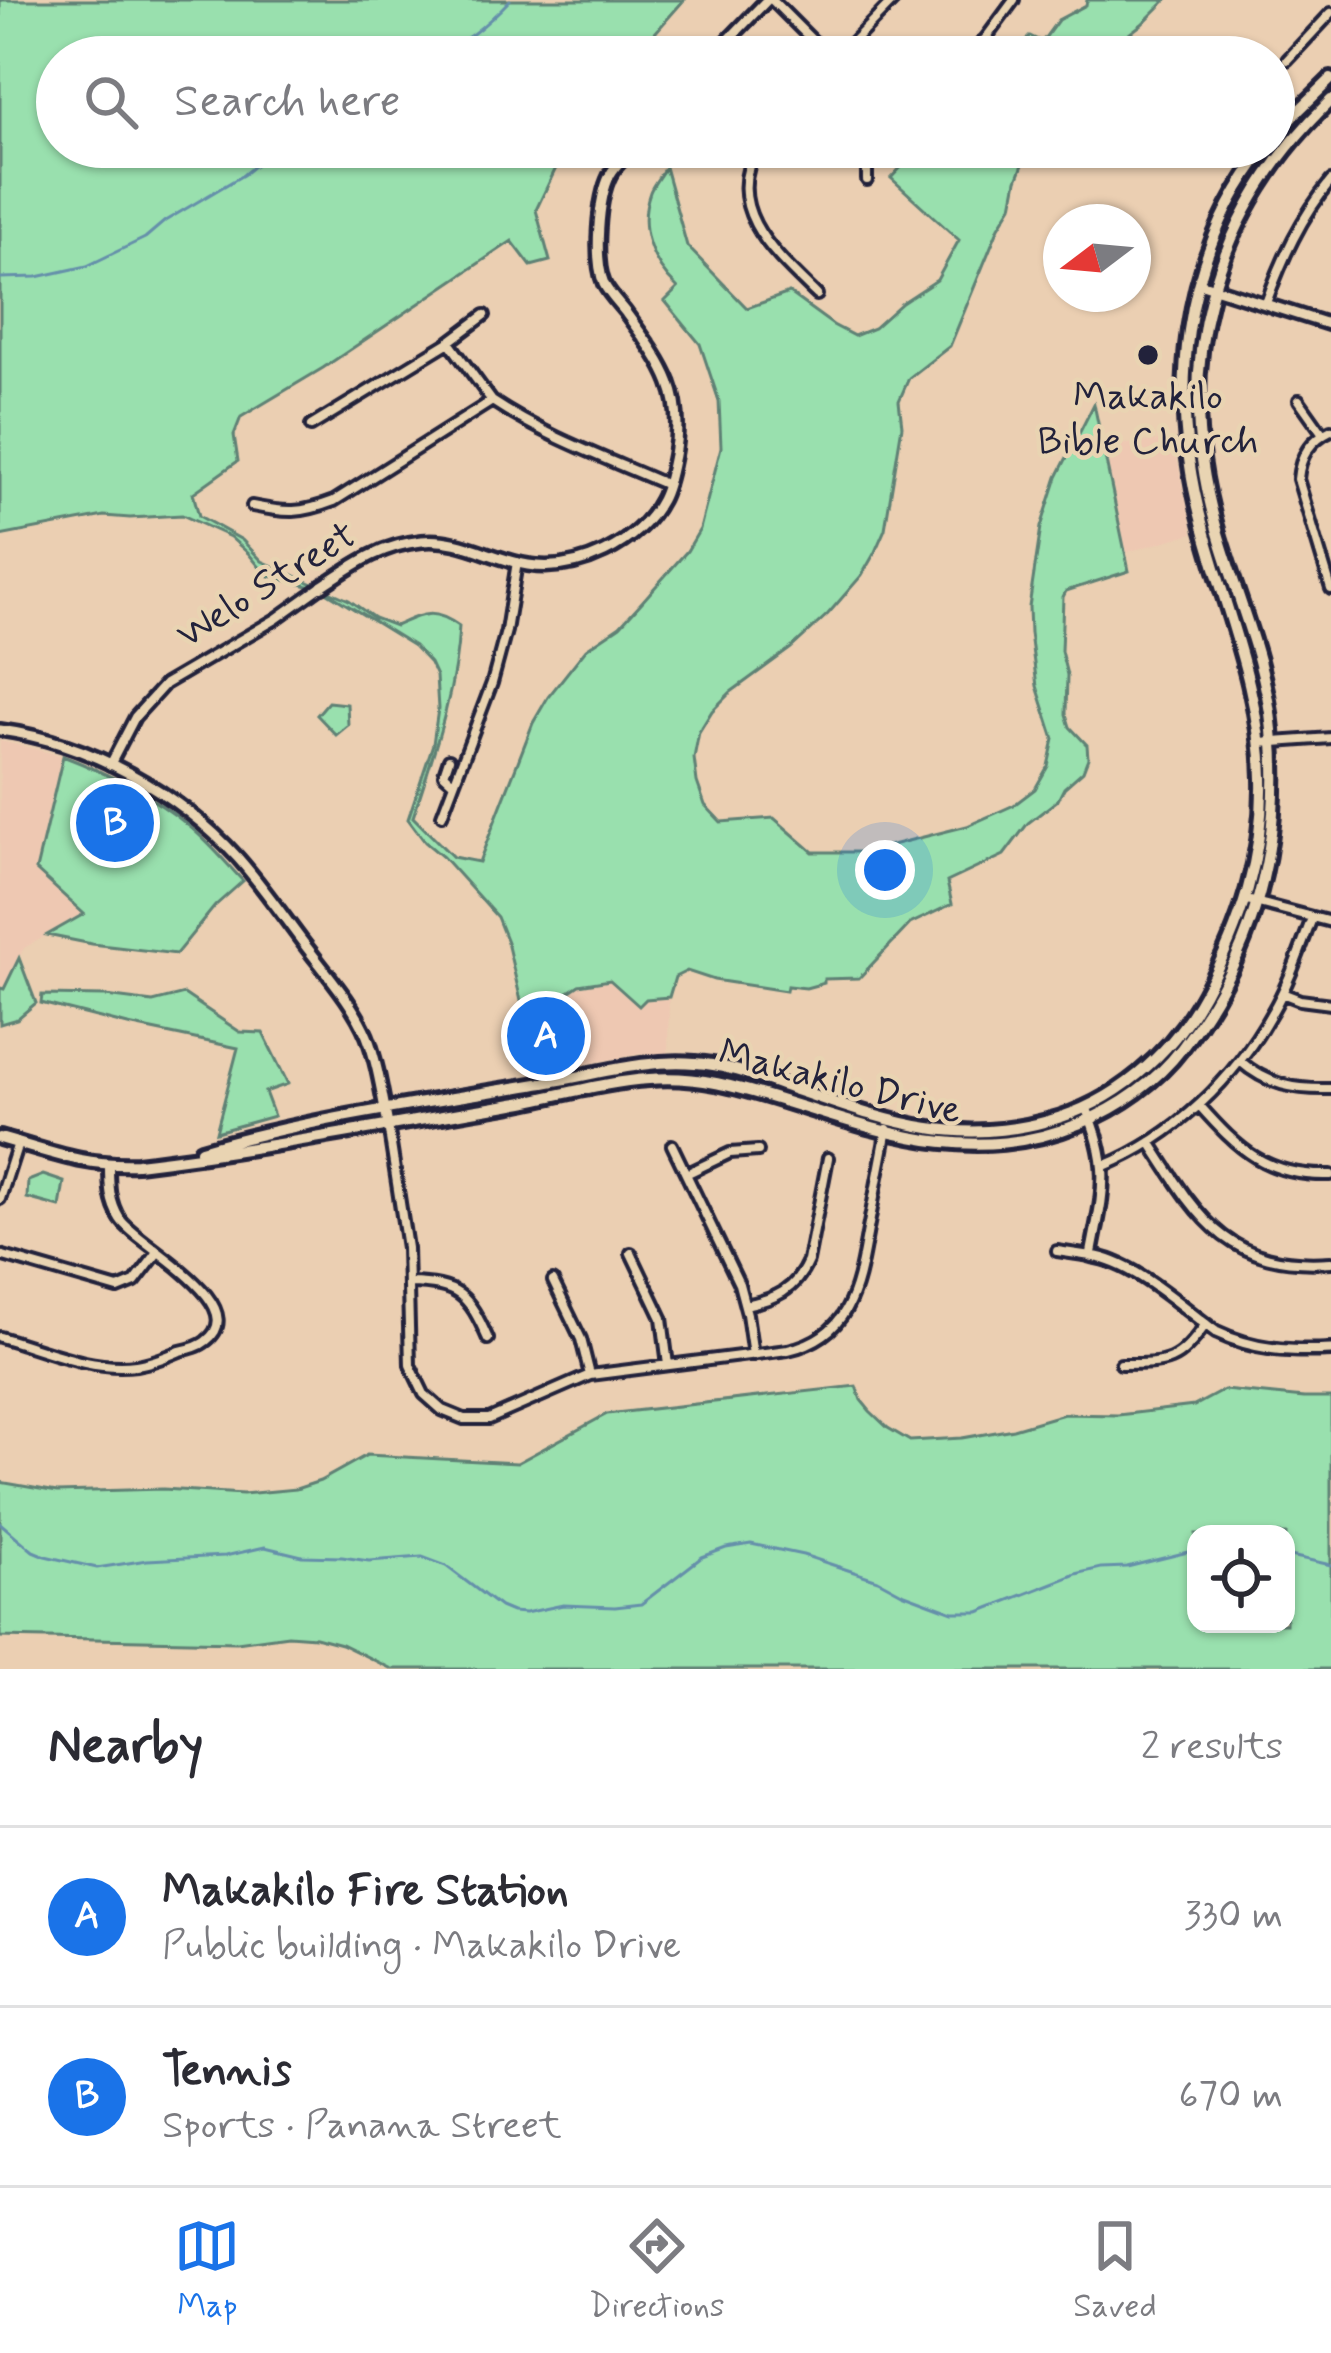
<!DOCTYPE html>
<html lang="en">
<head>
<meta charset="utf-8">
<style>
  :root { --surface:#fff; --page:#f7f7f7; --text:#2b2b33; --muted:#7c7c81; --line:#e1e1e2; --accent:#1a73e8 }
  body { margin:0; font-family:Mynerve,sans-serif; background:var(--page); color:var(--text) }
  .controls { position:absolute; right:36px; bottom:36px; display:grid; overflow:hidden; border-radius:24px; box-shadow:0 3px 9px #0004 }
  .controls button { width:108px; height:108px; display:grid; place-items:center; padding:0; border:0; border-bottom:3px solid var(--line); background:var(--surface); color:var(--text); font:60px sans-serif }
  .compass { position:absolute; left:1043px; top:204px; width:108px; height:108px; border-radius:50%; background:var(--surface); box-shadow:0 3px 9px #0004; rotate:254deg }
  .you { position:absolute; left:885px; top:870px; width:42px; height:42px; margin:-30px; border:9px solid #fff; border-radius:50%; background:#1a73e8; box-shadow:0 0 0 18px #1a73e833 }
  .badge { display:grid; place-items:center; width:78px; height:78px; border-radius:50%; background:var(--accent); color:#fff; font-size:39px; font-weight:700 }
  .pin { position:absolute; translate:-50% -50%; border:6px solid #fff; box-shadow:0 3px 12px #0006 }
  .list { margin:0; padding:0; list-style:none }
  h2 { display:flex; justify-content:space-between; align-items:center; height:156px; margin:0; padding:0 48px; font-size:51px }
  h2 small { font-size:39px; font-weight:400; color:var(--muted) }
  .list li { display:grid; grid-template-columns:78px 1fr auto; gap:36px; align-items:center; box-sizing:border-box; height:180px; padding:0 48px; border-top:3px solid var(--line) }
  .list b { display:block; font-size:45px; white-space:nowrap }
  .list p { margin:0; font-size:39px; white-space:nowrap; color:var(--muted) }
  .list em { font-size:39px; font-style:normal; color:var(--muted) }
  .icon { flex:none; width:66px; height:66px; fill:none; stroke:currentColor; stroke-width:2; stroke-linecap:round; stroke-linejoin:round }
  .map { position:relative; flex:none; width:1331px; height:1669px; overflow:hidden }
  .search { position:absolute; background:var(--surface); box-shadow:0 3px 9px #0004; left:36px; right:36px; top:36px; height:132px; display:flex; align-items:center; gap:30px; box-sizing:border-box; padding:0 42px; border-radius:66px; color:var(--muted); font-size:45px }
  .sheet { height:516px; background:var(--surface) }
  nav { display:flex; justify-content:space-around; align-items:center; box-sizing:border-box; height:168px; border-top:3px solid var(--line); background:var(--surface); font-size:33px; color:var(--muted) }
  nav a { display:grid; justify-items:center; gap:6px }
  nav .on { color:var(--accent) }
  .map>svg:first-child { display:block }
</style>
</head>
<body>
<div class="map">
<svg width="1331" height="1669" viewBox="0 0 1331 1669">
  <rect width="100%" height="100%" fill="#ebcfb2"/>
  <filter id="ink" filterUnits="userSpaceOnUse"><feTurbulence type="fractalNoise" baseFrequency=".00833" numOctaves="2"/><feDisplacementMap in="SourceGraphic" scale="24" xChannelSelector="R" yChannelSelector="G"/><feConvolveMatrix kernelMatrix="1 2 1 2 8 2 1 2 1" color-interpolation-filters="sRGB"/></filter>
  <g filter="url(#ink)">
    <path fill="#eec8b2" d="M1173,440L1193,533L1124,553L1104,446Z
      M0,741L63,756L37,870L85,914L24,948L3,989L0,988Z
      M610,980L646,999L669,997L668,1054H639L570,1067L558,999L579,985Z"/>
    <path fill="#99e0ae" stroke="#5e8174" stroke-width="3" fill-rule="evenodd" d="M0,0H684L634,57H57V147H566L536,210L550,261L531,266L512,241L323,368L241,417L234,435L238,461L193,493L199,516L242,540L262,561L349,600L374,618L395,626C423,614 432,607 459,626C456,692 433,755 413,817L453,857L479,862L533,723L548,697L586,649L620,626L641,603L687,551L700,529L721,447L719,401L700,344L665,301L678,288C652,264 637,228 650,192C653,184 661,175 665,167L687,246L747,308L789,293L833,325L854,336L874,328L902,303L937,280L959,240L891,178L920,147H1030L1017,180L1012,206L999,227L950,346L909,378L899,401L902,426L885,529L874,554L862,575L828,614L791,648L731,692L712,711L699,732L694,758L697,782L705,805L721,822L774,818L813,852H864L967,826L1014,805L1035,789L1048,766L1054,739L1037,686L1030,633L1029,607L1041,527L1057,477L1094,404L1129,571L1066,591L1063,597L1061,651L1067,675L1066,714L1070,727L1087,745L1088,758L1083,771L1064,788L1058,800L1028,823L1004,855L947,882L952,904L910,924L859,978L824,979V983L806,988L787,986L786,991L714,980L687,971L675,977L669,997L646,999L639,1006L610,980L579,985L558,999L522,1005L507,942L497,917L443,857L425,842L408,819L433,744L438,709L436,676L430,663L414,646L323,590L266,575L249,554L230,537L182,515L130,518L104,516L0,536Z
      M1087,0H1166L1142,24L1099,57H1009L1030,36L1042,42L1058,20L1086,5Z
      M328,702L347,704L348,725L336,735L317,715Z
      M63,756C107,773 152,795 189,826C209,842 226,863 243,881L215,906L176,954L92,944L47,935L84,914L36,870Z
      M19,958L36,1003L17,1019L0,1024V988L4,989Z
      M184,994L240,1032L263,1033L288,1084L265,1092L274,1116L216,1132L238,1048L128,1025L41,1003L42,995L106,996L153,1002Z
      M43,1175L64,1182L60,1207L27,1198L28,1181Z
      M856,1386L861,1400L870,1411L888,1428L910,1441L962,1438L1013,1429L1064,1414L1118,1415L1194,1406L1224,1390L1304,1398H1331V1669H392L341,1644L315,1637L288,1635L237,1642L0,1637V1482L57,1492L163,1489L243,1494L296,1489L320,1481L367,1455L517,1463L607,1414ZM1196,1534H1286V1624H1196Z"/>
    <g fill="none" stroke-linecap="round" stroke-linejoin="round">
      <path stroke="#6590aa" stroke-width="3" d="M430,57C462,46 486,25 510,0
        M0,278L37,277L87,266L145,238L165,221L243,175L277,147
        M0,1523L33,1551L45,1556L97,1568L147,1560L225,1556L265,1547L302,1556L342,1557L369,1561L422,1557L446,1566L500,1607L512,1612L525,1613L563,1605L615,1607L641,1604L702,1557L726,1548L751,1544L803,1555L878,1580L902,1593L953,1612H979L1076,1574L1101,1568L1127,1567L1196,1550
        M1286,1555L1331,1565"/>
      <g stroke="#22223b" stroke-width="16">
        <path id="minor" d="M772,0L829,57
          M838,57L894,0
          M968,57L986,38L1014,0
          M1287,60L1331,13
          M758,147C720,208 777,256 817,295
          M867,180V166L884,147
          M1266,303C1282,259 1301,217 1331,181
          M449,342L492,401C546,437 608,459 667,485
          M1299,400L1323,434
          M311,426L449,342L485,315
          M1331,430C1310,440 1300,456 1298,479L1331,589
          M252,506C287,513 300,514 334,501L492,401
          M1260,743L1331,738
          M449,759L444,774L454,783
          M110,765L135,717L165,684L276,619L322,586
          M442,815L492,683L506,631L517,562
          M1247,900L1331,922
          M1282,993L1300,1000L1331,1004
          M1240,1061C1267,1085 1295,1090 1331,1089
          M1199,1105C1239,1150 1267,1177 1331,1175
          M388,1125L407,1248L410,1365L424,1394L442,1410L464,1419H489L590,1375L788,1350C855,1335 858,1281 869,1224C875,1192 881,1161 887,1129
          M1150,1142C1200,1220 1228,1269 1331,1262
          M672,1145L739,1284L747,1314L753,1355
          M1104,1166C1175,1137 1235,1079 1272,1012C1289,983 1300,950 1312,918
          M686,1174L730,1153L758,1151
          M0,1199L18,1143
          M1057,1251L1091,1256
          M631,1253L662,1318L668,1365
          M0,1255L118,1289L135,1282L158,1252
          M553,1281L581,1339L590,1375
          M408,1283C459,1284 468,1294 488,1339
          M745,1305C775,1299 795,1291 808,1261L828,1158
          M0,1337C43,1349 91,1371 136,1365C151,1363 166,1357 180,1351C189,1349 199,1347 206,1341C255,1304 135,1243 120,1219C109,1202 109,1184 109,1165
          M1121,1364C1169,1364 1177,1364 1206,1324"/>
      </g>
      <g stroke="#22223b" stroke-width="18">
        <path id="tertiary" d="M712,57L767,0
          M1199,283L1331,325
          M322,586C355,564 381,545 422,541C459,537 492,559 528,565C578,573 638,544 661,500C668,487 671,470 674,455C686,391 662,363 626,313C619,304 609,294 604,284C594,260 598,198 610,175C615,165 626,156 634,147
          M0,730C89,742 178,792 238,858C262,885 283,916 305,945C327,974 353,1003 367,1036C378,1064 382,1095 388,1125
          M1086,1108C1113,1169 1102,1195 1091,1256C1135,1262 1180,1306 1216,1332C1254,1350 1289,1352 1331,1350"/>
      </g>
      <g stroke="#22223b" stroke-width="20">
        <path id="secondary" d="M1274,139L1293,116L1331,79
          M0,1138C50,1152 83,1166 137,1164C263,1149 388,1125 513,1104C558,1096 603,1082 649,1079C697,1075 738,1087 783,1101C886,1133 976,1167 1081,1123C1120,1107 1157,1081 1182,1048C1254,954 1283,847 1272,730C1266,659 1235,594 1216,526C1171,366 1211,215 1331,100
          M201,1150C315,1117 433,1102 549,1082C599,1074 644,1059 695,1063C728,1065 758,1077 790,1088C880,1118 952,1148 1048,1121C1115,1103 1171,1055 1204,994C1241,926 1264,856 1262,778C1260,689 1227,614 1204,530C1167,399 1180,256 1267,147"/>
      </g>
      <use href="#minor" stroke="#e9d4b2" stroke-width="8"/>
      <use href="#tertiary" stroke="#e9d4b2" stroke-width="9"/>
      <use href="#secondary" stroke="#e9d4b2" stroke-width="10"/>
    </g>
  </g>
  <circle fill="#22223b" stroke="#e9d4b2" stroke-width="4.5" cx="1148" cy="355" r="12"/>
  <g text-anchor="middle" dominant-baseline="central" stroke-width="9" stroke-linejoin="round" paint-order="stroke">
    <g font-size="39" fill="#22223b" stroke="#e9d4b2">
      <text x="1148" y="397">Makakilo<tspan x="1148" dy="45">Bible Church</tspan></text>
    </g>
    <g font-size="39" fill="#22223b" stroke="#e9d4b2">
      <text transform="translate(267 586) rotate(-32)">Welo Street</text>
      <text transform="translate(840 1083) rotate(14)">Makakilo Drive</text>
    </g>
  </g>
</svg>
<div class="controls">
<button><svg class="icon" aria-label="locate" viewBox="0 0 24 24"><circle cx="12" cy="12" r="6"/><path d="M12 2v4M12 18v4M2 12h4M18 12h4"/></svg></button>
</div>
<svg class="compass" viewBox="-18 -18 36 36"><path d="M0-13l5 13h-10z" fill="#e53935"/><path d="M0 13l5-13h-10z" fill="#7c7c81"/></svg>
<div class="you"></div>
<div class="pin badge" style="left:546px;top:1036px">A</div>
<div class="pin badge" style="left:115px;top:823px">B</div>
<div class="search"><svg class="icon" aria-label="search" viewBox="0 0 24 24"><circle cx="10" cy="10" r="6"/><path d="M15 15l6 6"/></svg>Search here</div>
</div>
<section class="sheet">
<h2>Nearby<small>2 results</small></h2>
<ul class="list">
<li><span class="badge">A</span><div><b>Makakilo Fire Station</b><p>Public building · Makakilo Drive</p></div><em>330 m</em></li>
<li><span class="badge">B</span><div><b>Tennis</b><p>Sports · Panana Street</p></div><em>670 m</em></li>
</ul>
</section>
<nav>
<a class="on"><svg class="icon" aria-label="map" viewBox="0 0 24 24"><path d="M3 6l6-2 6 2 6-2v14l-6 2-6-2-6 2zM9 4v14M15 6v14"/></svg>Map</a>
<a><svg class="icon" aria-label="directions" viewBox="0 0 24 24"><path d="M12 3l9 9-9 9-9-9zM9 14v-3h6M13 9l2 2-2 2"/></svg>Directions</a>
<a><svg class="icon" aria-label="saved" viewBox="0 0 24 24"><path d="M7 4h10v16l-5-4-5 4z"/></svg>Saved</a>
</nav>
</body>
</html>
